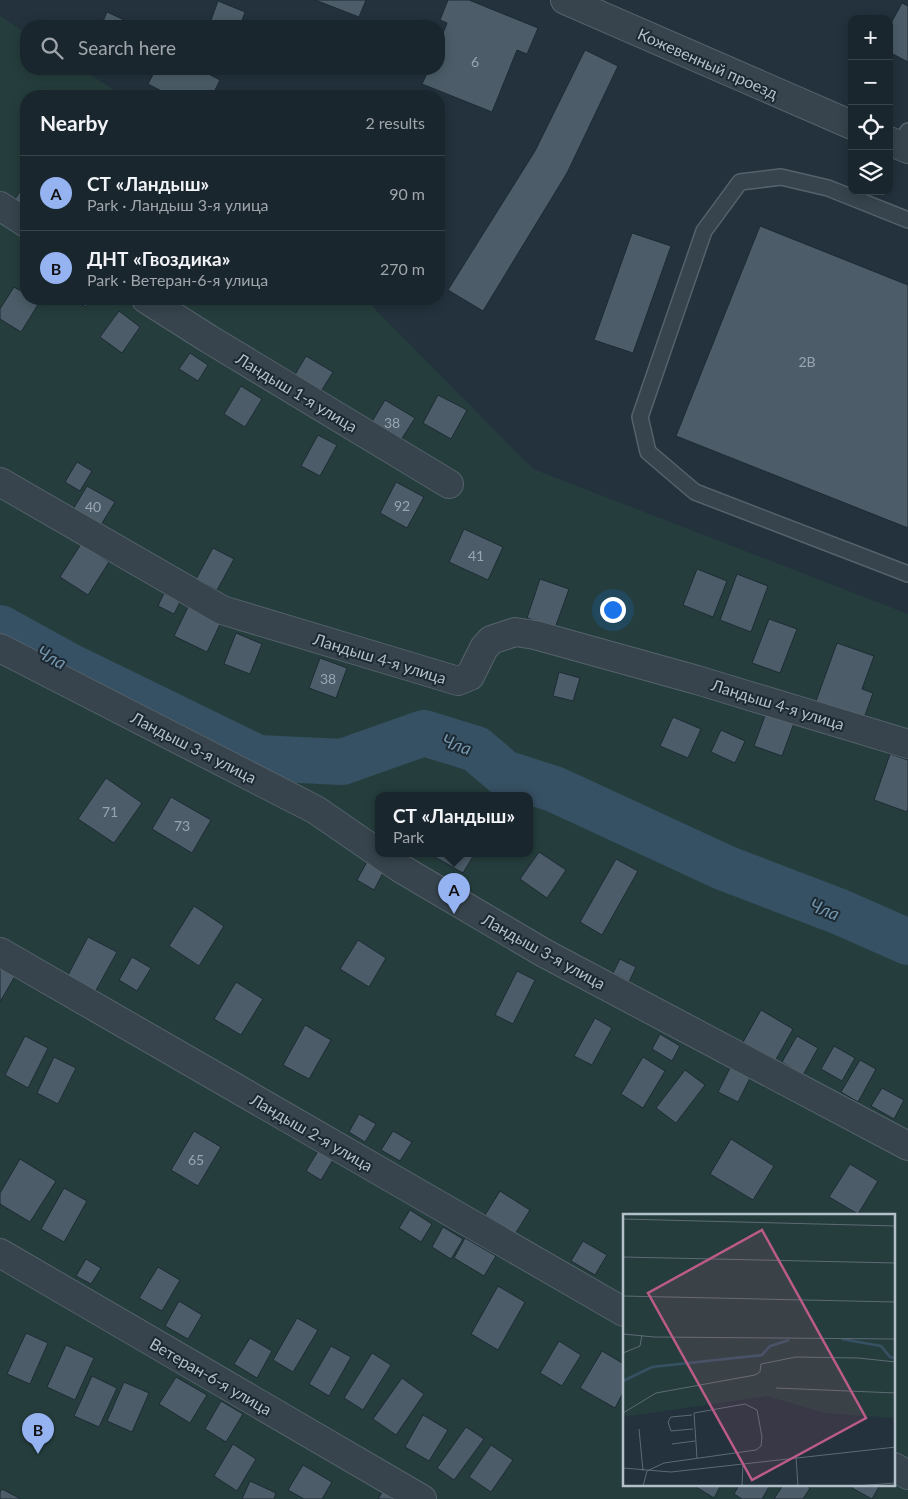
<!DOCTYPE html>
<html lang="en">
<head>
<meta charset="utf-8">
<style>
  :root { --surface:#1a262e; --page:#232e36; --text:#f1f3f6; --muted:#9fa5aa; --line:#38434a; --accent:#95b2f1 }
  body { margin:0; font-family:Lato,sans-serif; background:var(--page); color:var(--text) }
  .controls { position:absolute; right:15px; top:15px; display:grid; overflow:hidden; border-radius:10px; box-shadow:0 2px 12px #0003 }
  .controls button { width:45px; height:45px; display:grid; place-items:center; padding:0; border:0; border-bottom:1px solid var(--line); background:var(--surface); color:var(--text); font:25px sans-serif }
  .you { position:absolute; left:612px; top:609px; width:18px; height:18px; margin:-12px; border:4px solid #fff; border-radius:50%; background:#1a73e8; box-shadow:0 0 0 8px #1a73e833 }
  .badge { display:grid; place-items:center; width:32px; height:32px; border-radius:50%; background:var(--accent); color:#111; font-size:16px; font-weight:700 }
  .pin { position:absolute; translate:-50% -41px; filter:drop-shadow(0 1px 2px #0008) }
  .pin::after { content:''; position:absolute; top:26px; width:18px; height:15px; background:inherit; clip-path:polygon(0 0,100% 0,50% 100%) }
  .popup { position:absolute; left:375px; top:792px; width:158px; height:65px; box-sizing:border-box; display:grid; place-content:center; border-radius:10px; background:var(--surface); filter:drop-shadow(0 1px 4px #0005); font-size:16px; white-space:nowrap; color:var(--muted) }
  .popup b { font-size:19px; color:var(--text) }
  .popup::after { content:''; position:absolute; left:50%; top:100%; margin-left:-10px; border:10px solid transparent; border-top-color:var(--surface) }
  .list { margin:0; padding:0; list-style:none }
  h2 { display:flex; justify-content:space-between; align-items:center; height:65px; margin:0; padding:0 20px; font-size:21px }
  h2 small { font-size:16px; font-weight:400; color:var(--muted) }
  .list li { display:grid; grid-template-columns:32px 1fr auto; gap:15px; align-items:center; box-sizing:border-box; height:75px; padding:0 20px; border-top:1px solid var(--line) }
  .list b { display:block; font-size:19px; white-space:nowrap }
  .list p { margin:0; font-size:16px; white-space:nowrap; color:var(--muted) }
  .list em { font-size:16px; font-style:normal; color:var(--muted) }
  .icon { flex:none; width:28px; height:28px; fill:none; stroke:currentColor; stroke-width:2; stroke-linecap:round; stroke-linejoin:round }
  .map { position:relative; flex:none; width:908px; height:1499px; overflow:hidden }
  .search { position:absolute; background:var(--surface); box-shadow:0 2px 12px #0003; left:20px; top:20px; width:425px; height:55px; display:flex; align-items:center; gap:12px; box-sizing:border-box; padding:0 18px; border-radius:20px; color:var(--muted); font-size:19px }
  .panel { position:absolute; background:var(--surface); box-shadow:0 2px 12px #0003; left:20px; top:90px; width:425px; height:215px; border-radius:20px }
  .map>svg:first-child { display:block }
</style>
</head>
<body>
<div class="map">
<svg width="908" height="1499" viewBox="0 0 908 1499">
  <rect width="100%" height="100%" fill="#23323d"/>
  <path fill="#253e3d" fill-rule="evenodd" d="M0,16L26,33V69H81L124,96H26V299H365L533,469L908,614V1499H0ZM379,795H529V853H379ZM624,1215H894V1485H624Z"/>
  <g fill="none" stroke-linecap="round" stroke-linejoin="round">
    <path stroke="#375164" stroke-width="46" d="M0,628L67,665L258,758L342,762L424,733L476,749L504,773L554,789L725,868L840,912L908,942"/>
  </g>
  <path fill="#4c5d69" stroke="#1e2b34" d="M315,0H366L359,17Z
    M448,0H469L538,28L527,54L517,50L492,112L422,84L429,69H439V44L447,23L440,20Z
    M218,1L245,12L240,26H209Z
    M902,3L908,6V62L889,52V27Z
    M107,12L137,26H101Z
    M585,50L618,66L567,173L483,311L448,290L535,151Z
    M156,69H199L220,80L212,96H171L148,84Z
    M26,183V213L12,203Z
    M760,226L908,285V528L676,436Z
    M632,233L671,246L633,353L594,340Z
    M14,287L26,294V299H33L39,303L21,332L0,319V309Z
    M72,299H91L86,307Z
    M119,311L140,327L122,353L100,337Z
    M190,353L208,365L198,381L179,369Z
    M306,356L333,372L318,396L292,380Z
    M241,386L262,399L245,427L224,414Z
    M438,395L467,410L451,439L423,423Z
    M385,400L415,418L399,443L370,425Z
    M318,435L337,445L320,476L301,466Z
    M77,462L92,471L80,491L65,482Z
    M396,482L424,497L407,528L380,513Z
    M87,486L115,502L99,528L72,511Z
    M464,529L503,547L488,580L449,562Z
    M81,544L109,562L88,595L60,577Z
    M213,548L234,559L217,590L196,579Z
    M697,569L727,581L713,617L683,605Z
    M737,574L768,586L751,632L720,620Z
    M540,579L569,589L555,628L527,618Z
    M164,593L180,602L174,614L158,606Z
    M189,605L222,620L207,652L174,636Z
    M769,619L797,629L780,673L752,663Z
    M236,633L262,644L250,674L224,664Z
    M837,643L874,656L862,689L873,693L864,718L816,701Z
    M320,658L347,668L336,698L309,688Z
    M559,672L580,678L573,701L553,696Z
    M766,713L794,723L782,756L754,746Z
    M673,717L701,729L688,758L660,746Z
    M721,730L745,741L735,763L711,752Z
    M890,754L908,760V808L907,812L874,800Z
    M106,778L142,803L114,843L78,819Z
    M171,797L211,820L192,853L152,829Z
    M539,852L566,870L547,898L520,879Z
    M438,853H475L463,873L435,857Z
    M616,859L638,871L602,935L580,922Z
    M368,860L385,869L374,890L357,880Z
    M194,906L224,926L199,966L169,946Z
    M88,937L117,952L95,992L67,977Z
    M358,940L386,958L369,987L340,969Z
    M132,957L151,968L137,991L119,980Z
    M620,959L636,967L629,982L613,973Z
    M0,967L15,976L0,1002Z
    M517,971L535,980L513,1024L495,1015Z
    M236,982L263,999L241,1035L214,1019Z
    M761,1010L793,1029L775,1061L743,1042Z
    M595,1018L612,1028L592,1065L574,1056Z
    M305,1025L331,1040L309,1079L283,1065Z
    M660,1034L680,1046L672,1061L652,1049Z
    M25,1036L48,1048L28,1088L5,1075Z
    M797,1036L818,1048L803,1075L782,1062Z
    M834,1046L855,1058L842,1081L821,1069Z
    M54,1057L76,1068L58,1104L37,1093Z
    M643,1057L665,1071L643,1108L621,1094Z
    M860,1060L876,1069L858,1102L841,1092Z
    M730,1068L750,1078L738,1102L718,1092Z
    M685,1070L705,1085L676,1123L656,1108Z
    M882,1088L904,1100L894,1119L871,1106Z
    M359,1114L376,1124L365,1142L349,1132Z
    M194,1131L221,1147L198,1186L171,1170Z
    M393,1131L412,1142L400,1161L381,1150Z
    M731,1139L774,1166L753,1200L710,1174Z
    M318,1151L333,1160L321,1180L306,1171Z
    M20,1159L56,1181L30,1222L0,1204V1193Z
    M850,1164L878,1181L858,1214L829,1197Z
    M64,1188L87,1201L64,1242L41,1229Z
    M500,1191L530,1210L515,1234L485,1215Z
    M410,1210L432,1224L421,1242L399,1228Z
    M443,1227L463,1239L451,1259L432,1247Z
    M465,1238L496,1256L484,1276L454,1258Z
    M583,1241L607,1255L595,1275L571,1261Z
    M86,1259L101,1268L91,1284L76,1276Z
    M158,1267L180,1280L162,1311L139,1298Z
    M498,1286L525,1302L498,1350L471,1334Z
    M179,1301L202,1315L188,1339L165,1326Z
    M297,1318L318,1330L293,1372L273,1360Z
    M26,1333L48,1343L30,1384L7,1374Z
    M250,1338L272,1351L257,1378L234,1364Z
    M559,1341L581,1355L562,1386L540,1373Z
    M66,1345L94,1358L75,1400L47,1387Z
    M331,1346L351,1357L329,1396L309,1384Z
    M602,1351L624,1364V1391L615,1408L580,1388Z
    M372,1353L391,1365L363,1410L344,1398Z
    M92,1376L117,1388L99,1427L74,1416Z
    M176,1377L207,1395L190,1423L159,1404Z
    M402,1378L424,1394L396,1435L373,1419Z
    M124,1382L149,1393L132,1432L107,1421Z
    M221,1401L243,1414L226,1442L205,1429Z
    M423,1415L448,1430L429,1461L405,1447Z
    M466,1427L484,1439L454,1480L437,1468Z
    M233,1444L256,1459L237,1491L214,1476Z
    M491,1445L513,1460L491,1492L469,1477Z
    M303,1465L332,1482L322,1499H304L288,1490Z
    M250,1481L276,1493L274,1499H242Z
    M693,1485H721L714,1498Z
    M739,1485H770L762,1499H742L734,1494Z
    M783,1485H805L810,1488L803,1499H774Z
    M853,1485H880L872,1499L852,1488Z
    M2,1489L21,1499H0V1492Z
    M383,1491L396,1499H378Z"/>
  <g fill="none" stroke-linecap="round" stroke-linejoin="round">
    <g stroke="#55626b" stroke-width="18">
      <path id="lane" d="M899,146L908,131
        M908,220L828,188L781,177L740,182L704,231L640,417L648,452L695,492L908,574"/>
    </g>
    <g stroke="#55626b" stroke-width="30">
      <path id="street" d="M565,0L852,125
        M889,141L908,149
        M0,206L26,223
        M146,299L209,339L449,484
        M0,482L222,610L458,681L470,676L484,648L491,640L515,632L535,635L697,680L908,744
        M0,648L316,810L400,868L544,953L908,1146
        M0,952L624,1312
        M0,1253L422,1499
        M894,1467L908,1475"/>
    </g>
    <use href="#lane" stroke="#37444d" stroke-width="15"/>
    <use href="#street" stroke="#37444d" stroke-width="28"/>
  </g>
  <g text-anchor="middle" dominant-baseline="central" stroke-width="4" stroke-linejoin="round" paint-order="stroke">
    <g font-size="14" fill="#99a6b1">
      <text x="475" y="61">6</text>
      <text x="807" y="361">2В</text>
      <text x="392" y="422">38</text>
      <text x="402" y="505">92</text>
      <text x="93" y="506">40</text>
      <text x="476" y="555">41</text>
      <text x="328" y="678">38</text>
      <text x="110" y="811">71</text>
      <text x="182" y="825">73</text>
      <text x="196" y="1159">65</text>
    </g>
    <g font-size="16" fill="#b3bfc9" stroke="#1c2932">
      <text transform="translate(708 63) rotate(24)">Кожевенный проезд</text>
      <text transform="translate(297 392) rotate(31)">Ландыш 1-я улица</text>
      <text transform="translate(380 658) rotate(17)">Ландыш 4-я улица</text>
      <text transform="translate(778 704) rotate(17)">Ландыш 4-я улица</text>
      <text transform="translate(194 747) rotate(27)">Ландыш 3-я улица</text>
      <text transform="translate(544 951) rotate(29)">Ландыш 3-я улица</text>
      <text transform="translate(312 1132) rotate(30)">Ландыш 2-я улица</text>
      <text transform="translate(211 1376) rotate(30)">Ветеран-6-я улица</text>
    </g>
    <g font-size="18" font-style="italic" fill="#7395ac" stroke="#1c2932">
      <text transform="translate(52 657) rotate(28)">Чла</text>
      <text transform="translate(457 744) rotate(19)">Чла</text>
      <text transform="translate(825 909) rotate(22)">Чла</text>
    </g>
  </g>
  <g transform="translate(623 1214)">
    <rect width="272" height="272" fill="#23323d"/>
    <path d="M0,0H272V204L202,199L144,182L0,203Z" fill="#253e3d"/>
    <path fill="none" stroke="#375164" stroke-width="2.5" d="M219,125L258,132L267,143L273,144M0,167L29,153L139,141L147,132L166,126"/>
    <path fill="none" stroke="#5d6a75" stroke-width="1" d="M0,5L273,12M0,43L273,49M0,82L273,88M0,120L31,123L273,125M0,139L17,132L19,121M153,174L273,179M0,199L33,179L132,161L137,158L138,150L173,143L235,144L273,148M69,201L48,203L45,208L48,217L70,215M16,215L20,257M49,230L72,227M173,243L175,272M0,254L48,258L273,233M20,272L24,257L41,249L133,236L138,232L139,223L134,196L122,190L71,199L74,244M119,272L120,248M232,272L273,269"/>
    <path fill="#bc5b87" fill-opacity="0.15" stroke="#bc5b87" stroke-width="2.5" d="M139,16L243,204L129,266L25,79Z"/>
    <rect width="272" height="272" fill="none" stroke="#b3bfc9" stroke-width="2.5"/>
  </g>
</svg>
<div class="controls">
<button>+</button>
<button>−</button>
<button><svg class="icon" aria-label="locate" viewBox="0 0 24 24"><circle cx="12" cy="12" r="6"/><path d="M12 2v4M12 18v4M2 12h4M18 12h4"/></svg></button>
<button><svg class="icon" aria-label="layers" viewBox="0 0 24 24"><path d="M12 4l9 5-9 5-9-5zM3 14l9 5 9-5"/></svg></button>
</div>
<div class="you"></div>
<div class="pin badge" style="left:454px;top:914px">A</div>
<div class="popup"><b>СТ «Ландыш»</b>Park</div>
<div class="pin badge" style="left:38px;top:1454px">B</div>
<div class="search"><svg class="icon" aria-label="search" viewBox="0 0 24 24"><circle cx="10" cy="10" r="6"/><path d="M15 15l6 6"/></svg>Search here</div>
<section class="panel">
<h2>Nearby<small>2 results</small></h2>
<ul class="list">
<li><span class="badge">A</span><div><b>СТ «Ландыш»</b><p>Park · Ландыш 3-я улица</p></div><em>90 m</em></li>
<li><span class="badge">B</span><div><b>ДНТ «Гвоздика»</b><p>Park · Ветеран-6-я улица</p></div><em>270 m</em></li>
</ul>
</section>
</div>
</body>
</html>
